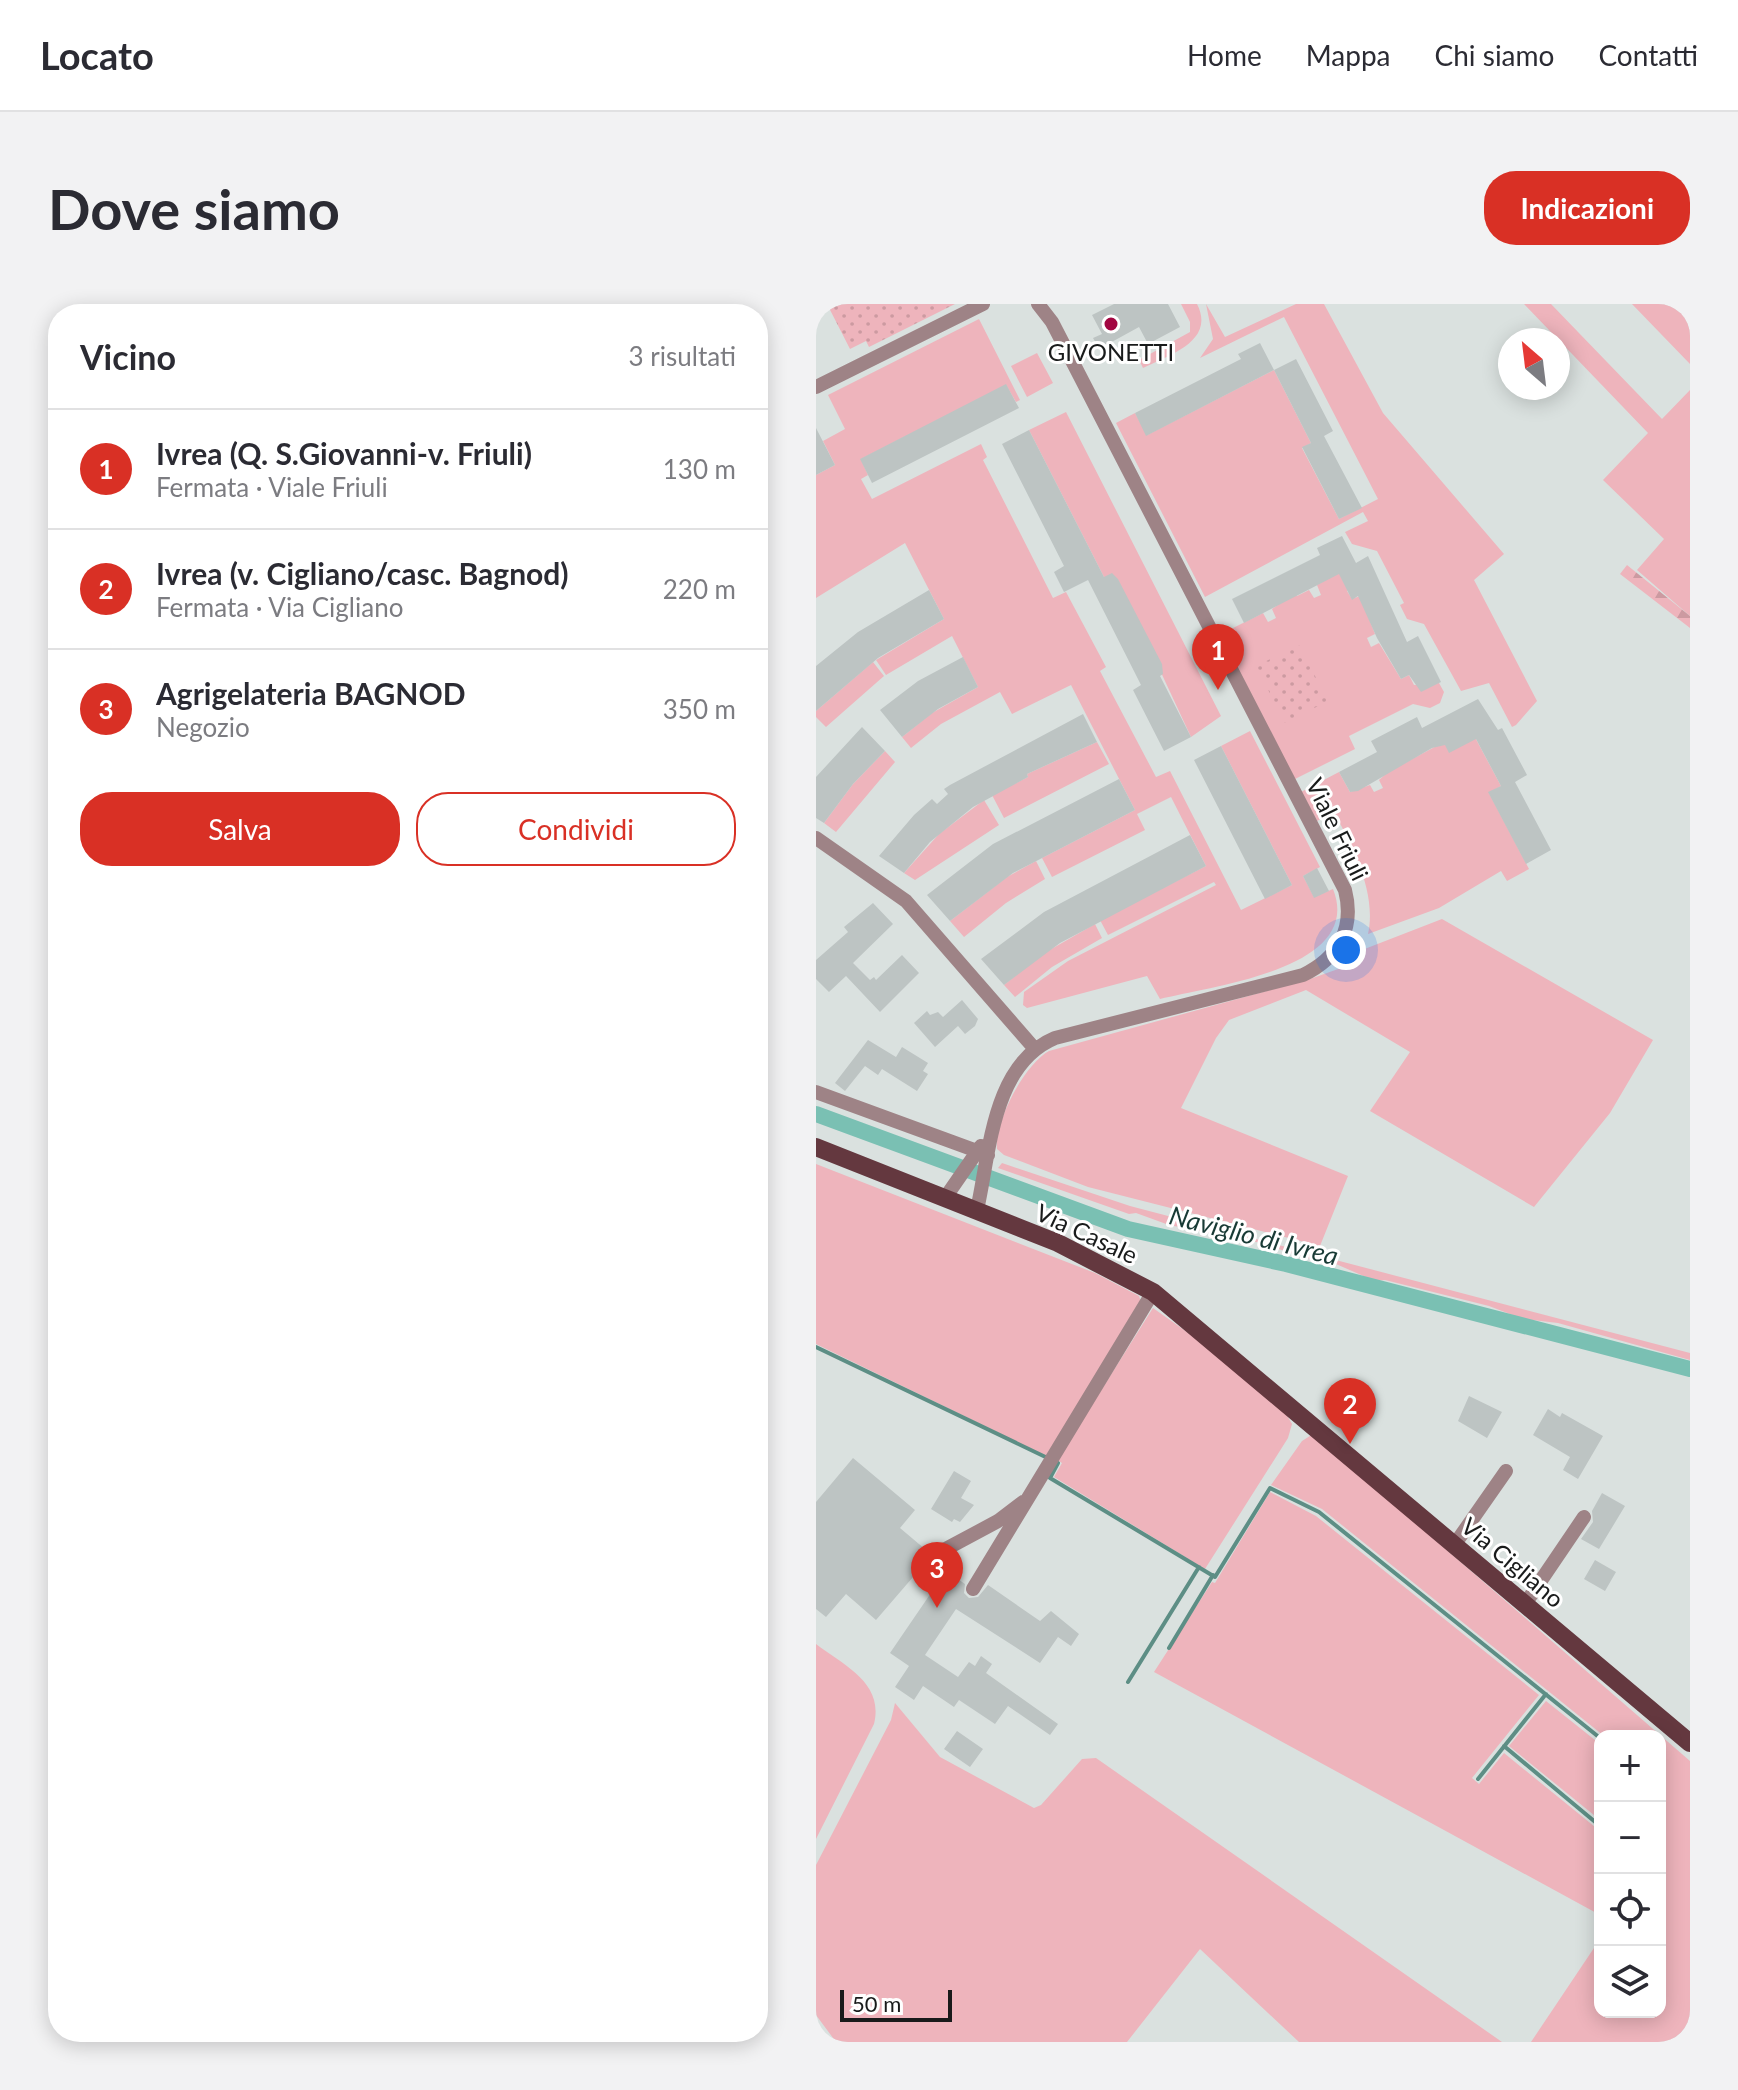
<!DOCTYPE html>
<html lang="it">
<head>
<meta charset="utf-8">
<style>
  :root { --surface:#fff; --page:#f2f2f3; --text:#2b2b33; --muted:#7c7c81; --line:#e1e1e2; --accent:#d93025 }
  body { margin:0; font-family:Lato,sans-serif; background:var(--page); color:var(--text) }
  .controls { position:absolute; right:24px; bottom:24px; display:grid; overflow:hidden; border-radius:16px; box-shadow:0 4px 20px #0003 }
  .controls button { width:72px; height:72px; display:grid; place-items:center; padding:0; border:0; border-bottom:2px solid var(--line); background:var(--surface); color:var(--text); font:40px sans-serif }
  .compass { position:absolute; left:682px; top:24px; width:72px; height:72px; border-radius:50%; background:var(--surface); box-shadow:0 4px 20px #0003; rotate:332deg }
  .scale { position:absolute; left:24px; bottom:20px; width:112px; box-sizing:border-box; padding-left:8px; border:4px solid #191b1b; border-top:0; font-size:22px; line-height:28px; white-space:nowrap; color:#191b1b; -webkit-text-stroke:6px #fff; paint-order:stroke }
  .you { position:absolute; left:530px; top:646px; width:28px; height:28px; margin:-20px; border:6px solid #fff; border-radius:50%; background:#1a73e8; box-shadow:0 0 0 12px #1a73e833 }
  .badge { display:grid; place-items:center; width:52px; height:52px; border-radius:50%; background:var(--accent); color:#fff; font-size:26px; font-weight:700 }
  .pin { position:absolute; translate:-50% -66px; filter:drop-shadow(0 2px 4px #0008) }
  .pin::after { content:''; position:absolute; top:42px; width:28px; height:24px; background:inherit; clip-path:polygon(0 0,100% 0,50% 100%) }
  .list { margin:0; padding:0; list-style:none }
  h2 { display:flex; justify-content:space-between; align-items:center; height:104px; margin:0; padding:0 32px; font-size:34px }
  h2 small { font-size:26px; font-weight:400; color:var(--muted) }
  .list li { display:grid; grid-template-columns:52px 1fr auto; gap:24px; align-items:center; box-sizing:border-box; height:120px; padding:0 32px; border-top:2px solid var(--line) }
  .list b { display:block; font-size:30px; white-space:nowrap }
  .list p { margin:0; font-size:26px; white-space:nowrap; color:var(--muted) }
  .list em { font-size:26px; font-style:normal; color:var(--muted) }
  .actions { display:flex; gap:16px; padding:24px 32px }
  .actions a { flex:1; padding:18px 0; border:2px solid var(--accent); border-radius:32px; text-align:center; font-size:28px; color:var(--accent) }
  .actions .main { background:var(--accent); color:#fff }
  .icon { flex:none; width:44px; height:44px; fill:none; stroke:currentColor; stroke-width:2; stroke-linecap:round; stroke-linejoin:round }
  .map { position:relative; flex:none; width:874px; height:1738px; overflow:hidden; border-radius:32px }
  header { display:flex; align-items:center; gap:48px; box-sizing:border-box; height:112px; padding:0 40px; background:var(--surface); border-bottom:2px solid var(--line) }
  header strong { font-size:38px }
  nav { display:flex; gap:44px; margin-inline-start:auto; font-size:28px }
  .intro { display:flex; align-items:center; justify-content:space-between; box-sizing:border-box; height:192px; padding:0 48px }
  h1 { margin:0; font-size:56px }
  .button { padding:20px 36px; border-radius:32px; background:var(--accent); color:#fff; font-size:28px; font-weight:700 }
  main { display:flex; gap:48px; padding:0 48px }
  aside { flex:1; background:var(--surface); border-radius:32px; box-shadow:0 4px 20px #0003 }
  .map>svg:first-child { display:block }
</style>
</head>
<body>
<header>
<strong>Locato</strong>
<nav><a>Home</a><a>Mappa</a><a>Chi siamo</a><a>Contatti</a></nav>
</header>
<div class="intro"><h1>Dove siamo</h1><a class="button">Indicazioni</a></div>
<main>
<aside>
<h2>Vicino<small>3 risultati</small></h2>
<ul class="list">
<li><span class="badge">1</span><div><b>Ivrea (Q. S.Giovanni-v. Friuli)</b><p>Fermata · Viale Friuli</p></div><em>130 m</em></li>
<li><span class="badge">2</span><div><b>Ivrea (v. Cigliano/casc. Bagnod)</b><p>Fermata · Via Cigliano</p></div><em>220 m</em></li>
<li><span class="badge">3</span><div><b>Agrigelateria BAGNOD</b><p>Negozio</p></div><em>350 m</em></li>
</ul>
<div class="actions"><a class="main">Salva</a><a>Condividi</a></div>
</aside>
<div class="map">
<svg width="874" height="1738" viewBox="0 0 874 1738">
  <defs>
    <pattern id="forest-firs" width="22" height="20" patternUnits="userSpaceOnUse" patternTransform="scale(2)"><rect width="22" height="20" fill="#eeb4bc"/><path d="M5 1l3.5 6h-7zM16 11l3.5 6h-7z" fill="#cc9aa1"/></pattern>
    <pattern id="park-dots" width="8" height="8" patternUnits="userSpaceOnUse" patternTransform="scale(2)"><rect width="8" height="8" fill="#eeb4bc"/><path d="M2 2h.1M6 6h.1" fill="none" stroke="#cc9aa1" stroke-width="1.8" stroke-linecap="round"/></pattern>
  </defs>
  <rect width="100%" height="100%" fill="#dae1df"/>
  <path fill="#eeb4bc" d="M365,0H381C400,37 353,51 327,64L323,56L374,28V18Z
    M390,0L409,33L480,0H508L567,109L688,250L658,276L721,397L700,421L696,423L673,379L645,387L608,320L591,315L584,301L588,299L561,247L536,240L529,228L552,217L547,208L389,293L300,119L319,109L331,131L458,66L495,139L486,144L523,215L562,195L468,13L384,54L397,35Z
    M708,0H735L846,115L874,86V312L821,266L848,235L787,176L832,129Z
    M816,0H874V60Z
    M163,15L204,96L200,98L190,81L45,155L52,171L45,175L56,195L165,140L171,153L167,156L237,294L250,288L290,363L284,367L340,473L354,467L425,606L476,581L405,442L434,427L504,563L487,572L498,593L517,585C549,665 395,682 344,695L331,672L211,704L207,701L208,688L252,657L400,581L398,578L292,631L284,616L390,562L355,493L321,510L329,526L236,573L226,554L319,506L255,381L196,410L184,388L125,420L95,444L86,433L116,409L162,383L136,332L70,371L60,356L128,315L89,239L0,294V171L19,161L7,137L29,125L12,91Z
    M221,49L237,79L211,93L195,62Z
    M250,108L405,412L375,433L302,276L288,273L213,126Z
    M532,263L539,283L531,287L536,295L544,292L559,330L551,334L555,343L563,339L585,375L593,371L598,381L623,379L628,388L624,399L614,404L597,400L533,432L539,445L477,476L403,331L447,309L452,318L460,314L456,305L479,289L481,292L493,286L498,294L505,291L501,281Z
    M57,358L68,372L10,423L0,413V407Z
    M654,424L685,482L673,489L713,565L691,577L685,567L623,604L552,630C561,589 537,544 518,508L501,517L485,488L523,468L534,488L554,481L558,488L567,484L563,476L572,468Z
    M281,438L293,460L188,514L176,491L212,473L211,470Z
    M69,447L79,458L20,528L8,519L37,480Z
    M168,496L183,521L99,576L88,569L123,530Z
    M220,557L229,575L190,599L148,633L134,617L191,573Z
    M626,615L837,736L794,809L718,903L554,807L594,748L490,686L413,716L400,734L365,804L532,872L504,942L272,883L188,851L181,845C178,817 209,760 233,747L494,675L539,659L546,646Z
    M279,620L286,634L236,663L199,693L188,681L225,651Z
    M186,859L314,902L874,1049V1056L742,1019L707,1015L673,1002L569,976L559,977L513,957L489,954L445,939L353,921L320,909L313,910L182,864Z
    M0,860L279,969L323,992L325,998L230,1152L0,1040Z
    M337,1004L392,1043L469,1108L476,1120L472,1134L389,1265L238,1173L246,1159L241,1156Z
    M497,1130L874,1457V1738H715L784,1635V1708H844V1432H788L506,1205L455,1181L486,1137Z
    M454,1188L500,1212L723,1391L656,1474L663,1480L688,1449L784,1527V1611L338,1368L396,1278L399,1279Z
    M0,1340C29,1362 68,1379 58,1420L0,1535Z
    M730,1397L784,1440V1516L693,1442Z
    M79,1399L124,1453L218,1504L225,1501L266,1455L280,1454L686,1738H483L384,1645L311,1738H20L0,1711V1561L75,1416Z"/>
  <path fill="url(#forest-firs)" d="M811,261L874,312V324L804,270Z"/>
  <path fill="url(#park-dots)" d="M11,0H139L53,43L50,37L34,45Z
    M483,341L512,397L469,419L440,362Z"/>
  <g fill="none" stroke-linecap="round" stroke-linejoin="round">
    <path stroke="#5d8e85" stroke-width="4" d="M0,1043L242,1159L234,1174L399,1273L454,1184L503,1208L784,1434
      M353,1344L397,1271
      M312,1378L383,1263
      M688,1442L784,1522
      M662,1475L730,1390"/>
    <path stroke="#7ac0b3" stroke-width="16" d="M0,810L312,925L470,960L874,1065"/>
  </g>
  <path fill="#bdc4c3" d="M298,0H352L364,23L332,40L323,23L283,45L277,34L286,30L276,11Z
    M444,39L458,66L330,132L319,109L425,55L422,50Z
    M480,55L517,127L508,132L546,204L523,215L486,143L495,139L458,66Z
    M190,80L203,104L56,179L44,155Z
    M0,124L19,161L0,171Z
    M213,126L288,273L296,269L302,275L346,360L347,370L344,372L375,433L348,447L317,386L325,381L272,276L248,288L238,268L248,262L186,140Z
    M526,232L540,259L552,252L591,338L602,332L625,378L605,388L593,371L585,375L561,334L542,292L536,296L523,270L428,319L416,295L504,251L501,244Z
    M113,286L128,315L62,354L0,407V362L42,328Z
    M147,353L162,383L122,405L86,433L64,406L102,377Z
    M662,395L682,426L686,424L711,471L699,478L735,546L710,560L672,488L685,482L660,435L633,449L629,441L616,444L542,487L534,488L523,468L561,448L555,437L601,413L606,424Z
    M267,410L281,438L211,470L212,473L157,503L114,538L88,569L63,552L98,511L116,495L121,500L132,490L128,485L134,481Z
    M46,423L69,447L37,480L8,519L0,514V473Z
    M405,442L476,581L449,595L378,456Z
    M303,475L319,506L197,569L134,617L111,591L177,540Z
    M374,531L390,562L244,639L188,681L165,655L228,608Z
    M501,564L513,587L498,594L487,572Z
    M57,599L77,620L37,659L54,676L58,673L60,676L86,651L103,669L64,708L30,672L13,688L0,675V656L32,628L28,623Z
    M146,696L162,715L159,722L149,730L142,722L119,743L98,719L111,707L114,711L122,708L127,713Z
    M52,736L80,753L86,743L112,759L107,767L112,770L101,787L66,765L62,771L49,762L29,787L19,779Z
    M653,1092L686,1108L671,1134L642,1117Z
    M542,1096L555,1106L540,1127L522,1114L533,1099Z
    M732,1105L744,1113L746,1109L787,1132L762,1175L747,1166L754,1153L717,1131Z
    M37,1154L99,1206L84,1224L116,1251L60,1316L30,1290L10,1313L0,1305V1198Z
    M138,1167L155,1177L145,1194L158,1201L144,1218L138,1215L136,1218L115,1205Z
    M786,1189L809,1202L783,1245L765,1235L777,1218L776,1207Z
    M779,1256L800,1268L789,1287L768,1275Z
    M130,1267L149,1280L148,1289L153,1294L162,1293L172,1281L224,1317L235,1307L263,1330L255,1342L242,1333L224,1359L140,1305L109,1351L142,1373L153,1358L159,1362L165,1352L176,1360L170,1369L242,1420L234,1431L192,1402L179,1420L143,1396L138,1403L107,1382L98,1396L79,1383L93,1362L74,1349Z
    M141,1427L167,1445L154,1463L128,1445Z"/>
  <g fill="none" stroke-linecap="round" stroke-linejoin="round">
    <path stroke="#9e8386" stroke-width="14" d="M0,83L167,0
      M0,534L90,597L218,744
      M0,788L172,851
      M129,894L165,842
      M161,906C174,849 176,760 239,734L487,671C522,654 539,625 529,586L236,18L222,0
      M639,1240L690,1167
      M126,1247L182,1217L207,1198
      M157,1285L337,988
      M709,1300L768,1213"/>
    <path stroke="#64383f" stroke-width="18" d="M0,843L242,939L337,988L874,1439"/>
  </g>
  <circle fill="#a20641" stroke="#fff" stroke-width="3" cx="295" cy="20" r="8"/>
  <g text-anchor="middle" dominant-baseline="central" stroke-width="6" stroke-linejoin="round" paint-order="stroke">
    <g font-size="24" fill="#191b1b" stroke="#fff">
      <text x="295" y="47">GIVONETTI</text>
    </g>
    <g font-size="24" fill="#191b1b" stroke="#fff">
      <text transform="translate(522 525) rotate(64)">Viale Friuli</text>
      <text transform="translate(271 929) rotate(25)">Via Casale</text>
      <text transform="translate(697 1258) rotate(40)">Via Cigliano</text>
    </g>
    <g font-size="26" font-style="italic" fill="#183a35" stroke="#fff">
      <text transform="translate(438 931) rotate(14)">Naviglio di Ivrea</text>
    </g>
  </g>
</svg>
<div class="controls">
<button>+</button>
<button>−</button>
<button><svg class="icon" aria-label="locate" viewBox="0 0 24 24"><circle cx="12" cy="12" r="6"/><path d="M12 2v4M12 18v4M2 12h4M18 12h4"/></svg></button>
<button><svg class="icon" aria-label="layers" viewBox="0 0 24 24"><path d="M12 4l9 5-9 5-9-5zM3 14l9 5 9-5"/></svg></button>
</div>
<svg class="compass" viewBox="-18 -18 36 36"><path d="M0-13l5 13h-10z" fill="#e53935"/><path d="M0 13l5-13h-10z" fill="#7c7c81"/></svg>
<div class="scale">50 m</div>
<div class="you"></div>
<div class="pin badge" style="left:402px;top:386px">1</div>
<div class="pin badge" style="left:534px;top:1140px">2</div>
<div class="pin badge" style="left:121px;top:1304px">3</div>
</div>
</main>
</body>
</html>
